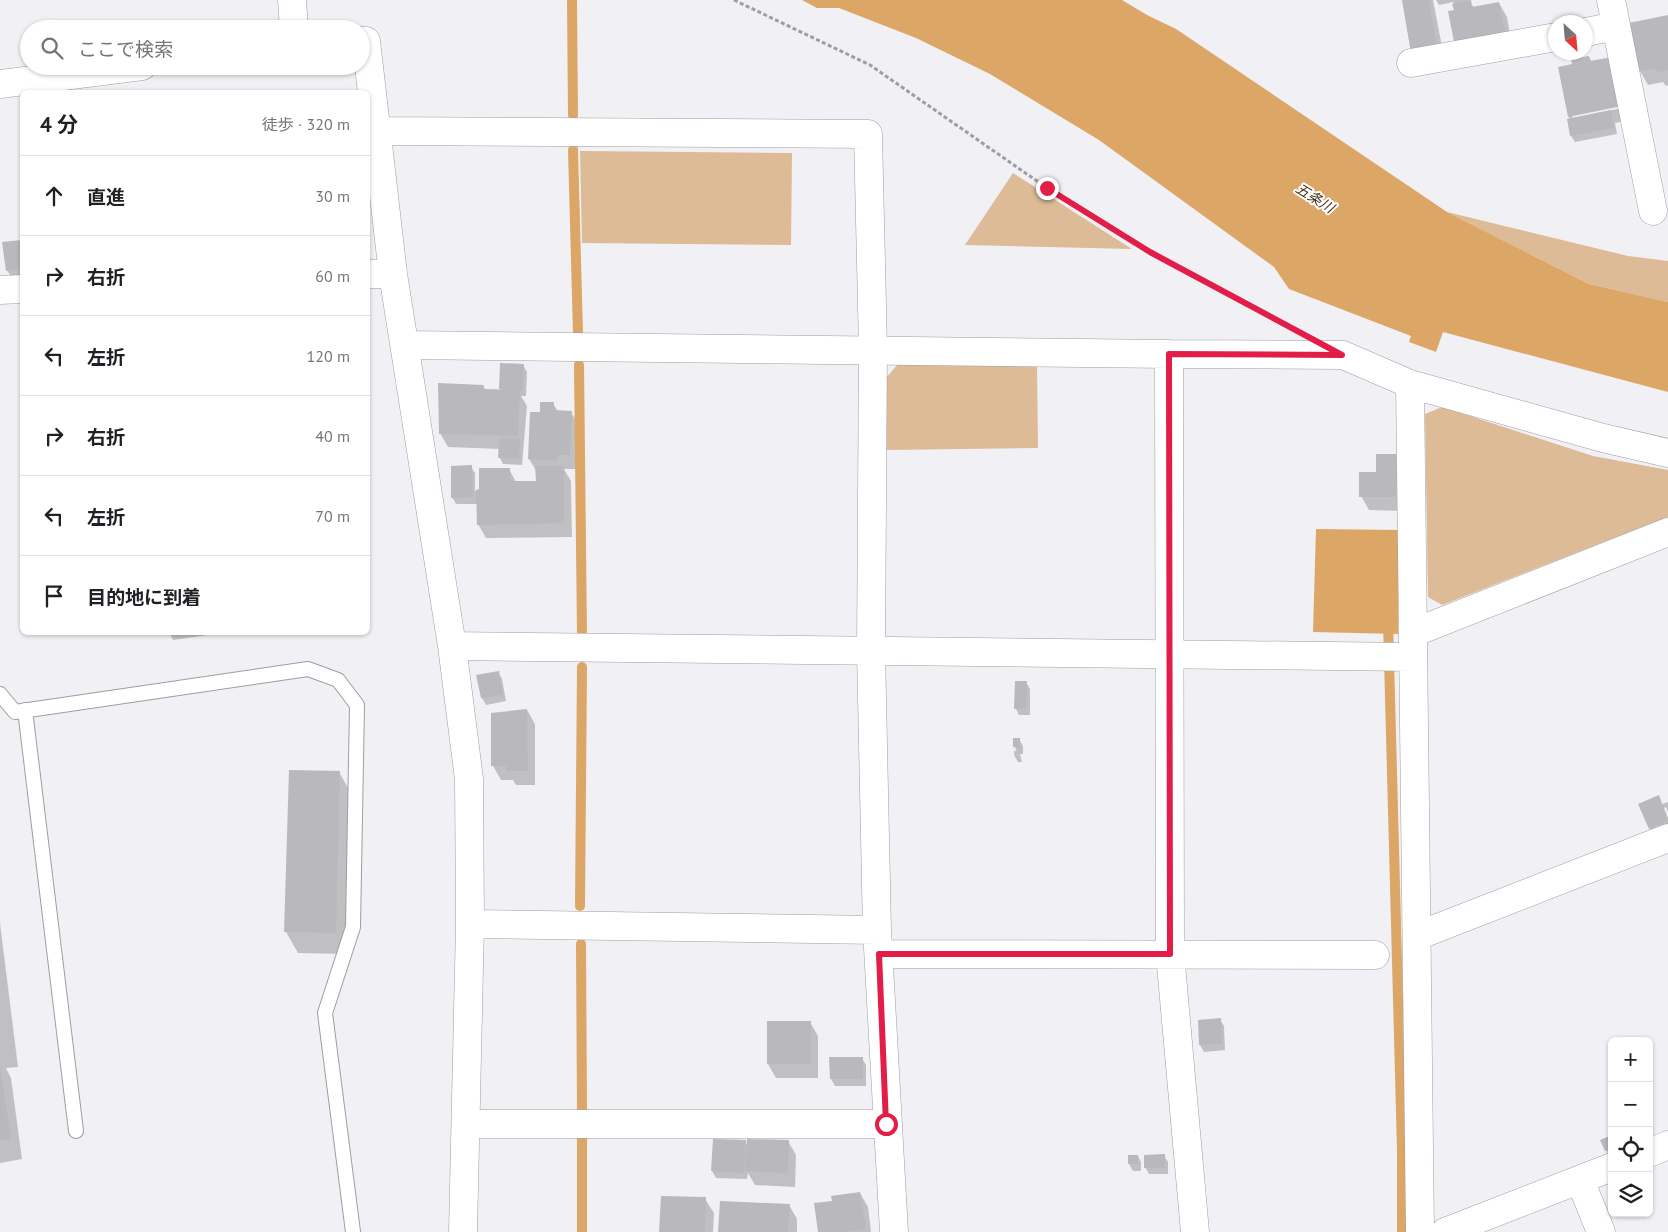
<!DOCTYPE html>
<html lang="ja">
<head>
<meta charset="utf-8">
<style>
  :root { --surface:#fff; --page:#f2f2f2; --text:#202124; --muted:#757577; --line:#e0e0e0 }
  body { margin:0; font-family:"PT Sans","Noto Sans JP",sans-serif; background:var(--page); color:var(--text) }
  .controls { position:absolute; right:15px; bottom:15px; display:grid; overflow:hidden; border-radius:8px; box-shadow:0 1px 4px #0004 }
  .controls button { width:45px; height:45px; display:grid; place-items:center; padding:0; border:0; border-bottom:1px solid var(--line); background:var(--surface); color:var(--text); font:25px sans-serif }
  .compass { position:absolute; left:1548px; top:15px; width:45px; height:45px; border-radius:50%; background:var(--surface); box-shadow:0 1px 4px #0004; rotate:154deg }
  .stop { position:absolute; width:15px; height:15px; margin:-11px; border:4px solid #e11d48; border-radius:50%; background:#fff }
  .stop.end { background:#e11d48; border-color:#fff; box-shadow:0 1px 5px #0008 }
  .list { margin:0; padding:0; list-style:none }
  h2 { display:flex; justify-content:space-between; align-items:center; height:65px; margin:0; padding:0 20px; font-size:21px }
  h2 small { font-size:16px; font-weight:400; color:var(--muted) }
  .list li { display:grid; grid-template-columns:32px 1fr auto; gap:15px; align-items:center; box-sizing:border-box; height:80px; padding:0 20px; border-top:1px solid var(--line) }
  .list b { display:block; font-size:19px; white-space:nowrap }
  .list em { font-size:16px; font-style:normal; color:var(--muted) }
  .icon { flex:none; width:28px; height:28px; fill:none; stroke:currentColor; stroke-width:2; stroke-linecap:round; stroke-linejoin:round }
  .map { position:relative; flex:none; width:1668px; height:1232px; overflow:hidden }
  .search { position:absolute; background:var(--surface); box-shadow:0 1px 4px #0004; left:20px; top:20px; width:350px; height:55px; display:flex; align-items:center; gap:12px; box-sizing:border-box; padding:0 18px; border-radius:28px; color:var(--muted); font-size:19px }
  .panel { position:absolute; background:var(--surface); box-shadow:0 1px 4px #0004; left:20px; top:90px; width:350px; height:545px; border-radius:8px }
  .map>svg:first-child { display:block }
</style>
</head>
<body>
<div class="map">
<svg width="1668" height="1232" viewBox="0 0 1668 1232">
  <rect width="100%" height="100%" fill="#f1f0f4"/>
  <path fill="#dcbb96" d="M580,151L792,153L791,245L582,243Z
    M1013,173L1132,249L965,245Z
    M1447,212L1628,256L1668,261V302L1589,284Z
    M898,364L1037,365L1038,448L886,450L885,379Z
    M1442,407L1593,456L1668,470V517L1442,605L1428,597L1425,414Z"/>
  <path fill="#dca666" d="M802,0H1122L1147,15L1176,29L1447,212L1589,284L1668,302V392L1443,332L1436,352L1409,342L1411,336L1289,289L1274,267L1099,140L990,74L916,38L839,8H817Z
    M1316,529L1400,530L1398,634L1313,632Z"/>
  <path fill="#0003" d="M1403,0H1433L1445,62Z
    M1436,0H1469L1474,8L1499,3L1507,17L1512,46L1455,11L1453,2L1439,5Z
    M1668,16V85L1666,86L1663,82L1648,85L1640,71L1631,24Z
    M1589,57L1592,62L1572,118L1627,107L1629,120L1615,123L1617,134L1575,142L1571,136L1569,117L1574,65Z
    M22,242V275L11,277L7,270L4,244Z
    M523,365L527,372L526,396H521L527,406L522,465L503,464L500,458V449L448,447L440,433L483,386L486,390L502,391L500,388Z
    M553,404L558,411L571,412L579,426L577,469H564L571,481L572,537L486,538L478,524V504H456L452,497L471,467L475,473V491L481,490L509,469L516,482H537V472L529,459L531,413H541Z
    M1396,455L1404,469L1403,511L1369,510L1361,496L1378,473Z
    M169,632H228L173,640Z
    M498,672L502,679L506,701L486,705L482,698L478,676Z
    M1026,682L1030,689V715H1019L1016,709Z
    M527,710L535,724V785H516L513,780H501L493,766Z
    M1014,739H1019L1023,746V754H1020L1022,762H1018L1014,755V751H1016Z
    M339,772L351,793L347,954L298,953L286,932Z
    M1658,797L1662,804L1668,802V812L1666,807L1664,808L1668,818V829L1654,835L1650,828Z
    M0,923L18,1067L6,1068L11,1078L22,1159L0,1163Z
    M1220,1020L1224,1026L1225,1050L1204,1052L1200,1045L1199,1021Z
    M768,1022H810L818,1036V1078H776L768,1064Z
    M831,1058H862L866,1065V1086H835L831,1079Z
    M1610,1137L1612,1156L1610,1157L1606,1150Z
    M714,1140L745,1142L748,1146L788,1141L796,1155L795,1187L755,1185L748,1173L747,1179L716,1178L712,1171Z
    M1130,1156H1138L1141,1162V1171H1133L1129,1164Z
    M1164,1156L1168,1162V1174H1149L1145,1167Z
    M860,1193L868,1207L871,1232H819L833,1202Z
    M705,1199L714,1213L713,1232H660Z
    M789,1205L797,1219V1232H720Z"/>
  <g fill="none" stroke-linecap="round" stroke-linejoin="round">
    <path stroke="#dca666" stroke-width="10" d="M572,0L573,115
      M573,150L578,333
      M579,365L582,634
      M1388,621L1402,1150V1232
      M580,906L582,667
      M581,944L582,1109
      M582,1232V1139"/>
  </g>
  <path fill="#b9b8bc" d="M1402,0H1429L1437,48L1411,53Z
    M1471,0L1472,7L1499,2L1505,32L1454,42L1448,11L1454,10L1452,4Z
    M1668,15V70L1656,72L1655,68L1639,71L1629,23Z
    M1589,56L1590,61L1612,57L1622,106L1568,117L1558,67L1572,64L1571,59Z
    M1611,110L1614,128L1570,136L1567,119Z
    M22,240V268L6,271L2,242Z
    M500,363L524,364L523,390L499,389Z
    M438,383L484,385L483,389L520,390L518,436L439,434Z
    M540,402H554V410L572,411L570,455H557V461L528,459L530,412H540Z
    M499,438L520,439L519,459L498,458Z
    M1376,454H1396V497H1359V472H1376Z
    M472,465L473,497L451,498V466Z
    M535,466H564V523L477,525L476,490L479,489V468H510V481H536Z
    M499,671L503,695L481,698L476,675Z
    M1015,681H1027L1026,709H1014Z
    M527,709L528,771H506V766H491V713Z
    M1013,738H1020V748L1013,747Z
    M289,770L340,771L336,933L284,932Z
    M1659,795L1668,821L1649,829L1638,804Z
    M1221,1018L1222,1044L1199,1045L1198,1020Z
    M767,1021H811V1064H767Z
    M829,1057H863V1079H830Z
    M0,1065L11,1139L0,1140Z
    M1610,1136L1612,1148L1605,1151L1600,1140Z
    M713,1139L746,1140L744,1173L711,1171Z
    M747,1139L789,1140L788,1173L745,1171Z
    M1165,1154V1168H1144V1155Z
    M1128,1155H1138V1164H1128Z
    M860,1192L866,1229L843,1232H818L814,1203L832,1201L831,1196Z
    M661,1196L706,1197L705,1232H659Z
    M720,1201L790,1204L788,1232H718Z"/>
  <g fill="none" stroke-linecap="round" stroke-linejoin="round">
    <g stroke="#9e9da1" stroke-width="16">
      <path id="service" d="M0,694L15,712L308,669L338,680L357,705L353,927L325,1013L353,1232
        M25,710L76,1131"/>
    </g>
    <g stroke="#9e9da1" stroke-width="29">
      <path id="minor" d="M292,0L294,29
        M1611,0L1653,211
        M1586,32L1616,26
        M361,41H366L393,274L452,646L469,779L470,924L463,1232
        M1411,63L1556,37
        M0,84L142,66
        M375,131L868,134L873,349L871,651L877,930L894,1232
        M368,274H393
        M0,290L22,289
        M405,345L1169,354L1170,954L1195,1232
        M1169,354L1343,355L1410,384L1603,438L1668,453
        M1410,384L1420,1232
        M1413,633L1668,532
        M452,646L1413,657
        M470,924L877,930
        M1417,936L1668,838
        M879,954L1375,955
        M466,1124H886
        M1649,1153L1668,1145
        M1580,1180L1601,1232
        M1445,1232L1612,1167"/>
    </g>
    <path stroke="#9e9da0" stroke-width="3" stroke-dasharray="4 2.5" stroke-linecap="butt" d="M734,0L870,65L1047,188L1150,253L1282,323"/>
    <use href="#service" stroke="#fff" stroke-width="14"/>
    <use href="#minor" stroke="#fff" stroke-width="28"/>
  </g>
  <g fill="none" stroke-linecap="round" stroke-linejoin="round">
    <path stroke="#e11d48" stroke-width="6" d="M886,1124L879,954H1170L1169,354L1342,355L1150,252L1047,188"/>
  </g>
  <g text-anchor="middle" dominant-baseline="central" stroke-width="4" stroke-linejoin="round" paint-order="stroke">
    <g font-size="14" font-style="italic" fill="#483115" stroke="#fefeff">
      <text transform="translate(1315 198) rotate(32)">五条川</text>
    </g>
  </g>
</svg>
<div class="controls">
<button>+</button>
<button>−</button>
<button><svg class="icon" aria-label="locate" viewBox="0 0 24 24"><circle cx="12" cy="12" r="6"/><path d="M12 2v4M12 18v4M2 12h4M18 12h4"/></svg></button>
<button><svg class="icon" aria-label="layers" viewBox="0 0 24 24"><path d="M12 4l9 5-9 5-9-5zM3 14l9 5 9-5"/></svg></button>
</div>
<svg class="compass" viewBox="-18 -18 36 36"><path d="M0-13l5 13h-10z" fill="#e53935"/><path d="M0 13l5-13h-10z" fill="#757577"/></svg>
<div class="stop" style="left:886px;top:1124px"></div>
<div class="stop end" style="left:1047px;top:188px"></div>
<div class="search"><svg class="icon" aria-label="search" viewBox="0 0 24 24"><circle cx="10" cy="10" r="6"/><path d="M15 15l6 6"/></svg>ここで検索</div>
<section class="panel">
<h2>4 分<small>徒歩 · 320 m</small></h2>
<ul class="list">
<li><svg class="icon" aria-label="ahead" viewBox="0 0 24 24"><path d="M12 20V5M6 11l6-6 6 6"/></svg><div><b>直進</b></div><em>30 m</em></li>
<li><svg class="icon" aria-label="right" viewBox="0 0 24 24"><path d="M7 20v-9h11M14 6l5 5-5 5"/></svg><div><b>右折</b></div><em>60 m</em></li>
<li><svg class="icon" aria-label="left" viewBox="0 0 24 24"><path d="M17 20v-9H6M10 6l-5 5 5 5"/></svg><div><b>左折</b></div><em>120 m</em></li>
<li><svg class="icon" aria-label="right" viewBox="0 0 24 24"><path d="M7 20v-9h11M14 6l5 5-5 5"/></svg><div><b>右折</b></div><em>40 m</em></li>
<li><svg class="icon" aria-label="left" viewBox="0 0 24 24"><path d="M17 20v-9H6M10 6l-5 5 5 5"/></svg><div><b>左折</b></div><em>70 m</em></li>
<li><svg class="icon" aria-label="arrive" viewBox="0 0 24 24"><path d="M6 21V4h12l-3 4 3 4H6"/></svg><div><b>目的地に到着</b></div></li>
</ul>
</section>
</div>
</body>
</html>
